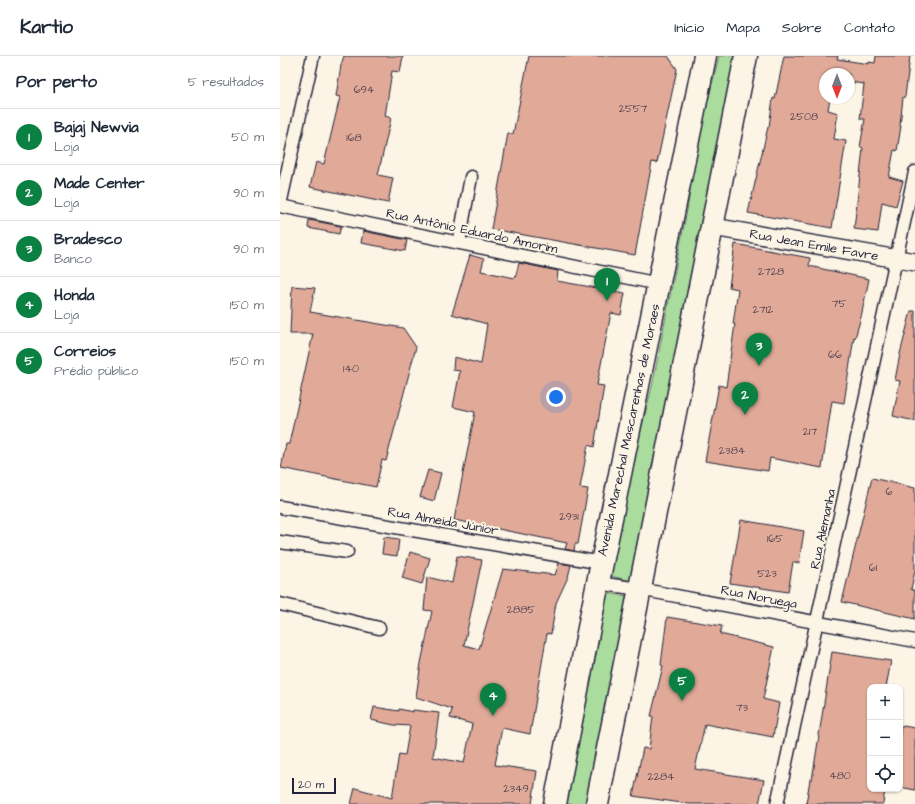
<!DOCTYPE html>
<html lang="pt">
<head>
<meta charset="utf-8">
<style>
  :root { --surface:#fff; --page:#f2f2f3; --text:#1f2937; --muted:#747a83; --line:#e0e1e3; --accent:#0b8043 }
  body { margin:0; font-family:"Architects Daughter",sans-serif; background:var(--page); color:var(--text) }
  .controls { position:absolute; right:12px; bottom:12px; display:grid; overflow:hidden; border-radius:8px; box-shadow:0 1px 3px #0004 }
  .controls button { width:36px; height:36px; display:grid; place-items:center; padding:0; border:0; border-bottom:1px solid var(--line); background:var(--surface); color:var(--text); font:20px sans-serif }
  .compass { position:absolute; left:539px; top:12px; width:36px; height:36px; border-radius:50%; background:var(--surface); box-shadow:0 1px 3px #0004; rotate:180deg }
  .scale { position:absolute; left:12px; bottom:10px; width:44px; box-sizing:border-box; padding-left:4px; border:2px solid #22223b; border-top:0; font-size:11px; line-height:14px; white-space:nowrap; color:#22223b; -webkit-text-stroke:3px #fcf5e5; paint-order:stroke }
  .you { position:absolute; left:276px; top:341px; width:14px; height:14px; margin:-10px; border:3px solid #fff; border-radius:50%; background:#1a73e8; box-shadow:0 0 0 6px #1a73e833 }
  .badge { display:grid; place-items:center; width:26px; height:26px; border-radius:50%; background:var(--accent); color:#fff; font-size:13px; font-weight:700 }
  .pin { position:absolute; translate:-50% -33px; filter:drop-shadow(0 1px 2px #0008) }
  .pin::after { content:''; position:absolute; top:21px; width:14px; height:12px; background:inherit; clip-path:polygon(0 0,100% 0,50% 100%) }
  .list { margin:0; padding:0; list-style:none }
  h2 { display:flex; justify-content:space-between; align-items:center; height:52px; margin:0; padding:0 16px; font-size:17px }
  h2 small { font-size:13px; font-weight:400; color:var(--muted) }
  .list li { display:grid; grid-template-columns:26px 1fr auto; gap:12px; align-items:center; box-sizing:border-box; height:56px; padding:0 16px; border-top:1px solid var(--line) }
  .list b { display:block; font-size:15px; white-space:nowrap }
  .list p { margin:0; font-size:13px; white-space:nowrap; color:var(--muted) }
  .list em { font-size:13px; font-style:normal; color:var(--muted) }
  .icon { flex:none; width:22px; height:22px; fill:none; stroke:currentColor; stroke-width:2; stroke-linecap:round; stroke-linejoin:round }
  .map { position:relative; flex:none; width:635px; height:748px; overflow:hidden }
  header { display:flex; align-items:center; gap:24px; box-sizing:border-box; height:56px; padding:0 20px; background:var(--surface); border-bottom:1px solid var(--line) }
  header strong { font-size:19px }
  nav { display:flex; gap:22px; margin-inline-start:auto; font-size:14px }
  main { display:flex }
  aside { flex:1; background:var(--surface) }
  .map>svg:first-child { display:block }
</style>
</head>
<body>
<header>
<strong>Kartio</strong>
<nav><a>Início</a><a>Mapa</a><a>Sobre</a><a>Contato</a></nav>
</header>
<main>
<aside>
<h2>Por perto<small>5 resultados</small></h2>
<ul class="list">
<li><span class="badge">1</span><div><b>Bajaj Newvia</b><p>Loja</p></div><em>50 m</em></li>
<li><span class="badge">2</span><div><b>Made Center</b><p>Loja</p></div><em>90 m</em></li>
<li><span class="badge">3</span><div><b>Bradesco</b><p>Banco</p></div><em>90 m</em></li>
<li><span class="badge">4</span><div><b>Honda</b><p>Loja</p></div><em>150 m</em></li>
<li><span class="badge">5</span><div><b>Correios</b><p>Prédio público</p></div><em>150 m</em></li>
</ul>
</aside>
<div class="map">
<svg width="635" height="748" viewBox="0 0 635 748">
  <rect width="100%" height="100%" fill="#fcf5e5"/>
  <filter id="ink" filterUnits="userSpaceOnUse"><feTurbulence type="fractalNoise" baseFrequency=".025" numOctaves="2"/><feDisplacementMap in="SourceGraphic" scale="8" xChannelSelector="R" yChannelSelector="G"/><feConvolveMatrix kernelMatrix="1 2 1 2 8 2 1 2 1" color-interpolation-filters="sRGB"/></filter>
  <g filter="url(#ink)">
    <path fill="#aadc9d" stroke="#667f6c" d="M439,0H460L355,526L327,519L340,456L372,331L408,149L415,97Z
      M327,537L353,541L312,748H285Z"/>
    <path fill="#e1aa98" stroke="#22223b" d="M64,0H123L120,16L112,15L105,60L111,62L98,119L113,122L108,147L30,131L36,106L44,108L60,41L56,40L61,9Z
      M249,0H388L397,13L377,107L372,106L355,199L211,173L228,77L233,78Z
      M504,0H558L557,3L589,8V6L595,7L596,0H630L625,41H623L620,70H621L617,95L614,94L609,121L623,125L616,150L602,146L598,176L574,173L583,92L580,91L585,63H580L584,28L569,26V18H545V42H550L548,54L558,57L554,83L566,85L552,172L468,157L488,71H489L493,42L495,43Z
      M29,164L61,170L59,178L28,172Z
      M83,175L127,184L125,195L81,187Z
      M455,188L530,202L529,210L589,223L581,261L575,282L574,281L564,347L552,345L542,412L490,402L488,415L425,405L439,329L446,331L455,268H453L458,233L449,231Z
      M190,199L204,203L201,215L235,222L239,207L278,215L277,225L345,237L341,259L331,257L317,329L324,330L314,391L308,389L300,432L308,433L298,488H295L294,495L285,493L287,487L174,464L195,356L173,351L180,315L173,314L174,301L201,308L207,268L172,258Z
      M12,230L35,232L30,256L123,272L136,291L106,405L102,404L96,431L1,412L6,388H9L33,278H10Z
      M631,255H635V365L613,360L620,325L615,324L620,298Z
      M148,414L161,417L154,445L140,441Z
      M592,422L635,432V515L631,533L635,535V563L562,546Z
      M461,464L524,475L519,507L513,506L508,536L450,527Z
      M104,481L119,483L117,500L102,498Z
      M130,496L150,502L142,528L122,522Z
      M177,500L202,504L184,589L199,593L223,513L275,519L279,507L291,509L288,521L276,547L271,578L267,577L250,678L222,672L215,709L257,715L252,748H71L75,732L112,742L119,698L125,699L130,670L114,669L91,664L94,651L119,655V653L133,656V654L159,657L153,701L184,707L192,668L170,662L172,653L136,641L141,607L152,555L144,554L147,521L172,527Z
      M387,561L442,570L440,578L494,591L483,643L499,647L493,681L425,668L415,713L484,724L479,748H409L353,740L363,692L369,693L373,660H371L383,610L381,609Z
      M552,596L611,605L606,631H590V733H605L603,748H526L530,723L532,724Z
      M623,670L635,672V734L620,731V671H623Z"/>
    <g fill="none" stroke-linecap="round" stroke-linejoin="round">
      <g stroke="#22223b" stroke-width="15">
        <path id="street" d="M0,149L33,0
          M0,150L379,228
          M179,186L191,121
          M0,451L322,507
          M0,486L67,496
          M318,527L359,533L635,585
          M0,548L99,572
          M497,748L635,116"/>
      </g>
      <g stroke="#22223b" stroke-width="20">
        <path id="secondary" d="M433,171L635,206"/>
      </g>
      <g stroke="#22223b" stroke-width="25">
        <path id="highway" d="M275,748L313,551L425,0
          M317,748C366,498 417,250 466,0"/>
      </g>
      <use href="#street" stroke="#fcf5e5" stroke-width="12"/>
      <use href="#secondary" stroke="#fcf5e5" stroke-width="17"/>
      <use href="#highway" stroke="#fcf5e5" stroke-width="22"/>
    </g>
  </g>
  <g text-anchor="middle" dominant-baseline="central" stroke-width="4" stroke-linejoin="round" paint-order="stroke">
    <g font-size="11" fill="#524452">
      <text x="84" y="33">694</text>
      <text x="353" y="52">2557</text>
      <text x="524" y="60">2508</text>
      <text x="74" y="81">168</text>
      <text x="491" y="215">2728</text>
      <text x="559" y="247">75</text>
      <text x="483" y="253">2712</text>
      <text x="555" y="298">66</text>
      <text x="71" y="312">140</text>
      <text x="530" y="375">217</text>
      <text x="452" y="394">2384</text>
      <text x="609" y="435">6</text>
      <text x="289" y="460">2931</text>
      <text x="495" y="482">165</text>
      <text x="593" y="511">61</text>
      <text x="487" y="517">523</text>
      <text x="241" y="553">2885</text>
      <text x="462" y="651">73</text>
      <text x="560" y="719">480</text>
      <text x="381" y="720">2284</text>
      <text x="236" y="732">2349</text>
    </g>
    <g font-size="13" fill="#22223b" stroke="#fcf5e5">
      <text transform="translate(192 175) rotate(12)">Rua Antônio Eduardo Amorim</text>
      <text transform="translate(534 189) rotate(10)">Rua Jean Emile Favre</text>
      <text transform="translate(349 374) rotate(-78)">Avenida Marechal Mascarenhas de Moraes</text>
      <text transform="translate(163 465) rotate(10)">Rua Almeida Júnior</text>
      <text transform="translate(543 473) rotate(-78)">Rua Alemanha</text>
      <text transform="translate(479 541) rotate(11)">Rua Noruega</text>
    </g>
  </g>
</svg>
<div class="controls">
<button>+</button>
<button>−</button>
<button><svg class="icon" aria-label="locate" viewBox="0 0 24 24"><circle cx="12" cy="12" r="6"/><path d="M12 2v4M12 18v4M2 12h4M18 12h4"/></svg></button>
</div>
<svg class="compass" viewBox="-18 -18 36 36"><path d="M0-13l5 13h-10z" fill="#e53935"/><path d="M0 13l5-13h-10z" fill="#747a83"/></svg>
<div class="scale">20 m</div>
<div class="you"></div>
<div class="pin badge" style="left:327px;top:245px">1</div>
<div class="pin badge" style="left:465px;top:359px">2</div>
<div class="pin badge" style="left:479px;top:310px">3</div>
<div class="pin badge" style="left:213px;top:660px">4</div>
<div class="pin badge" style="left:402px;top:645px">5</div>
</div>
</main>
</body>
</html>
